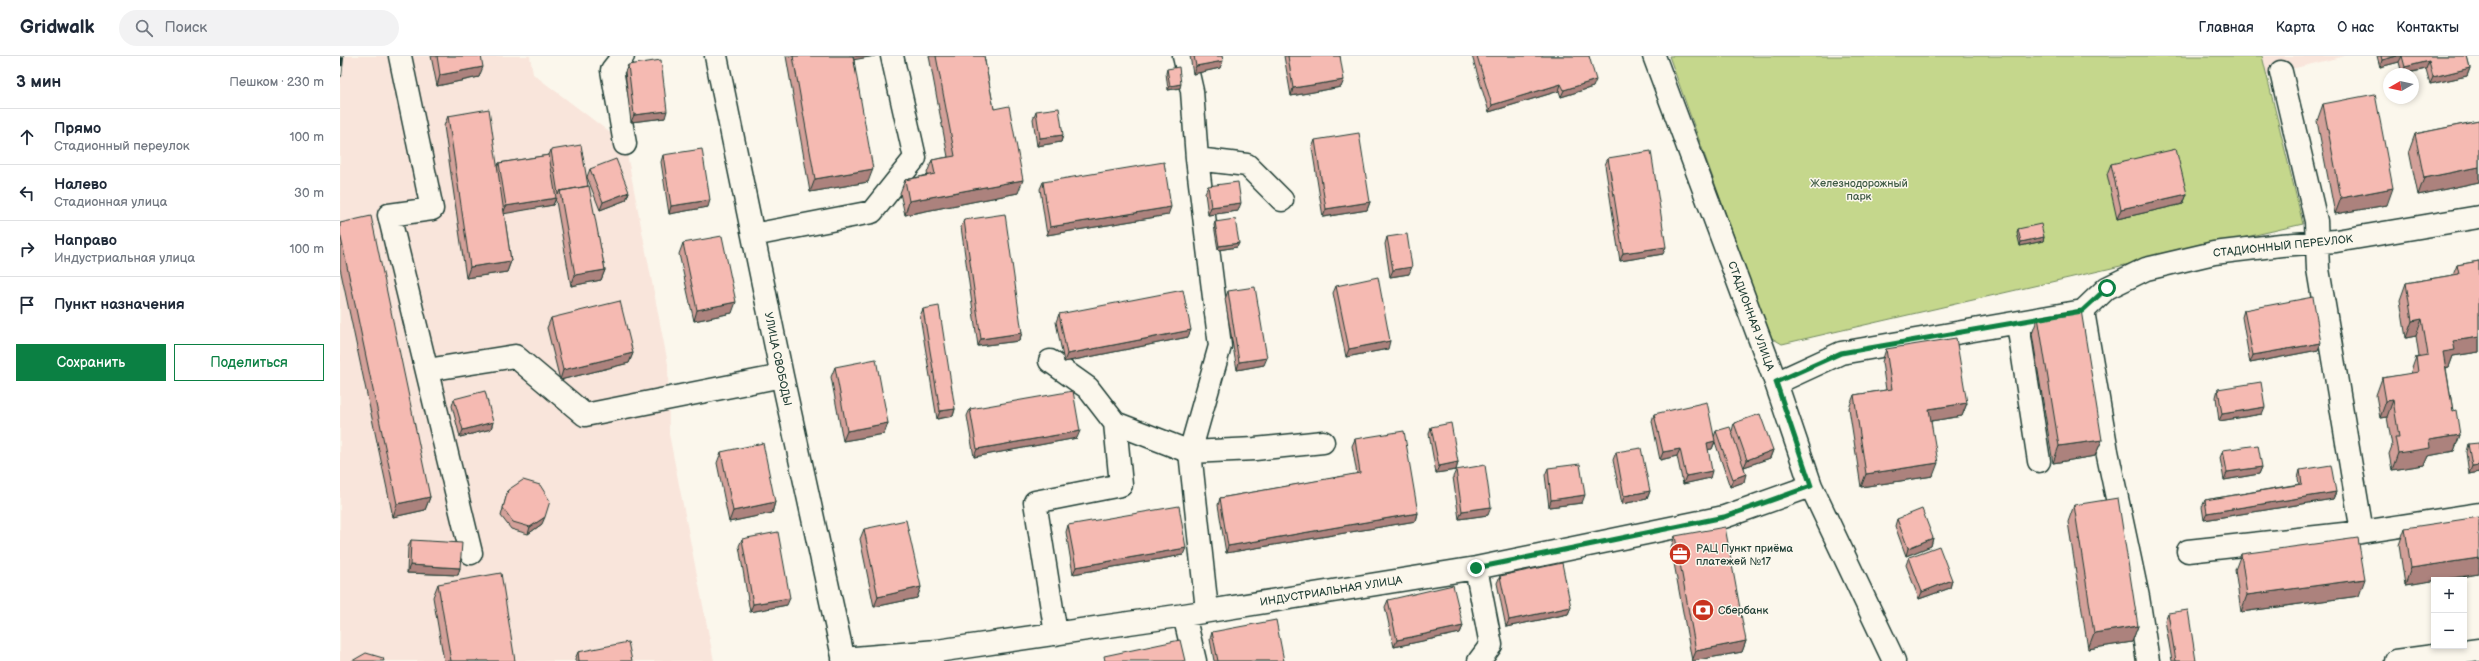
<!DOCTYPE html>
<html lang="ru">
<head>
<meta charset="utf-8">
<style>
  :root { --surface:#fff; --page:#f2f2f3; --text:#1f2937; --muted:#747a83; --line:#e0e1e3; --accent:#0b8043 }
  body { margin:0; font-family:"Balsamiq Sans",sans-serif; background:var(--page); color:var(--text) }
  .controls { position:absolute; right:12px; bottom:12px; display:grid; overflow:hidden; border-radius:0px; box-shadow:0 2px 6px #0003 }
  .controls button { width:36px; height:36px; display:grid; place-items:center; padding:0; border:0; border-bottom:1px solid var(--line); background:var(--surface); color:var(--text); font:20px sans-serif }
  .compass { position:absolute; left:2043px; top:12px; width:36px; height:36px; border-radius:50%; background:var(--surface); box-shadow:0 2px 6px #0003; rotate:261deg }
  .stop { position:absolute; width:12px; height:12px; margin:-9px; border:3px solid #0b8043; border-radius:50%; background:#fff }
  .stop.end { background:#0b8043; border-color:#fff; box-shadow:0 1px 4px #0008 }
  .list { margin:0; padding:0; list-style:none }
  h2 { display:flex; justify-content:space-between; align-items:center; height:52px; margin:0; padding:0 16px; font-size:17px }
  h2 small { font-size:13px; font-weight:400; color:var(--muted) }
  .list li { display:grid; grid-template-columns:26px 1fr auto; gap:12px; align-items:center; box-sizing:border-box; height:56px; padding:0 16px; border-top:1px solid var(--line) }
  .list b { display:block; font-size:15px; white-space:nowrap }
  .list p { margin:0; font-size:13px; white-space:nowrap; color:var(--muted) }
  .list em { font-size:13px; font-style:normal; color:var(--muted) }
  .actions { display:flex; gap:8px; padding:12px 16px }
  .actions a { flex:1; padding:9px 0; border:1px solid var(--accent); border-radius:0px; text-align:center; font-size:14px; color:var(--accent) }
  .actions .main { background:var(--accent); color:#fff }
  .icon { flex:none; width:22px; height:22px; fill:none; stroke:currentColor; stroke-width:2; stroke-linecap:round; stroke-linejoin:round }
  .map { position:relative; flex:none; width:2139px; height:605px; overflow:hidden }
  header { display:flex; align-items:center; gap:24px; box-sizing:border-box; height:56px; padding:0 20px; background:var(--surface); border-bottom:1px solid var(--line) }
  header strong { font-size:19px }
  nav { display:flex; gap:22px; margin-inline-start:auto; font-size:14px }
  .search { width:280px; height:36px; background:var(--page); display:flex; align-items:center; gap:10px; box-sizing:border-box; padding:0 14px; border-radius:22px; color:var(--muted); font-size:15px }
  main { display:flex }
  aside { flex:1; background:var(--surface) }
  .map>svg:first-child { display:block }
</style>
</head>
<body>
<header>
<strong>Gridwalk</strong>
<div class="search"><svg class="icon" aria-label="search" viewBox="0 0 24 24"><circle cx="10" cy="10" r="6"/><path d="M15 15l6 6"/></svg>Поиск</div>
<nav><a>Главная</a><a>Карта</a><a>О нас</a><a>Контакты</a></nav>
</header>
<main>
<aside>
<h2>3 мин<small>Пешком · 230 m</small></h2>
<ul class="list">
<li><svg class="icon" aria-label="ahead" viewBox="0 0 24 24"><path d="M12 20V5M6 11l6-6 6 6"/></svg><div><b>Прямо</b><p>Стадионный переулок</p></div><em>100 m</em></li>
<li><svg class="icon" aria-label="left" viewBox="0 0 24 24"><path d="M17 20v-9H6M10 6l-5 5 5 5"/></svg><div><b>Налево</b><p>Стадионная улица</p></div><em>30 m</em></li>
<li><svg class="icon" aria-label="right" viewBox="0 0 24 24"><path d="M7 20v-9h11M14 6l5 5-5 5"/></svg><div><b>Направо</b><p>Индустриальная улица</p></div><em>100 m</em></li>
<li><svg class="icon" aria-label="arrive" viewBox="0 0 24 24"><path d="M6 21V4h12l-3 4 3 4H6"/></svg><div><b>Пункт назначения</b></div></li>
</ul>
<div class="actions"><a class="main">Сохранить</a><a>Поделиться</a></div>
</aside>
<div class="map">
<svg width="2139" height="605" viewBox="0 0 2139 605">
  <rect width="100%" height="100%" fill="#fbf7ec"/>
  <filter id="ink" filterUnits="userSpaceOnUse"><feTurbulence type="fractalNoise" baseFrequency=".025" numOctaves="2"/><feDisplacementMap in="SourceGraphic" scale="8" xChannelSelector="R" yChannelSelector="G"/><feConvolveMatrix kernelMatrix="1 2 1 2 8 2 1 2 1" color-interpolation-filters="sRGB"/></filter>
  <g filter="url(#ink)">
    <path fill="#f9e5db" d="M0,0H190L193,18L285,88L328,308L329,378L374,605H0Z
      M1922,0H2005L1927,19Z"/>
    <path fill="#c5d78c" stroke="#728a60" d="M1329,0H1922L1963,168L1442,288L1430,281Z"/>
    <g fill="none" stroke-linecap="round" stroke-linejoin="round">
      <g stroke="#1f3d34" stroke-width="25">
        <path id="minor" d="M60,0L92,153L49,159L131,497
          M283,0L272,14L285,88
          M376,0L442,320L504,605
          M844,0L852,35L857,103
          M1314,0L1436,327L1471,430L1554,605
          M1941,16L1976,165L1978,213L2022,476
          M413,179L532,156L575,102L552,0
          M1743,255L1767,395L1798,541L1808,605
          M1678,268L1699,405
          M710,305L748,332L775,367
          M87,314L175,300L245,359L442,320
          M1436,327L1501,297L1743,255L1767,232L1806,213L1874,197L1941,189L1996,185L2139,161
          M1848,495L2022,476L2139,458
          M1136,512L1151,589L1139,605
          M867,554L850,396L915,393L983,386
          M844,559L855,605
          M716,578L695,446L781,429L775,367L850,396L880,290L857,103L907,109L942,144
          M503,603L597,595L844,559L1136,512L1384,461L1471,430
          M2056,605L2139,594"/>
      </g>
      <use href="#minor" stroke="#fbf7ec" stroke-width="22"/>
      <g stroke="#1f3d34" stroke-width="4.5">
        <path id="rail" d="M0,19L2,0"/>
      </g>
      <use href="#rail" stroke="#fbf7ec" stroke-width="3" stroke-dasharray="9" stroke-linecap="butt"/>
    </g>
    <path fill="#d3a099" stroke="#1f3d34" d="M91,0H141L139,21L97,30Z
      M446,0H535L514,3L528,126L470,136Z
      M589,0H644L654,53L678,137L565,159L560,137L565,124L588,119L587,117L592,104L608,101Z
      M850,0H882L880,12L853,18Z
      M944,0H1000L1001,31L951,40Z
      M1132,0H1249L1253,31L1221,41L1219,35L1149,56Z
      M2037,0H2127L2130,12L2127,20L2090,28L2086,13L2065,18H2062L2059,6L2040,11Z
      M288,9L325,62L291,66L285,16Z
      M827,13L840,32L828,34L826,17Z
      M1983,48L2047,149L1995,158L1977,65Z
      M696,55L723,79L721,86L697,90L693,63Z
      M108,60L157,112L159,107L209,99L211,94L248,130L265,214L261,224L231,230L216,145L215,144L213,149L164,157L171,205L167,216L126,222L104,70Z
      M2139,65V126L2078,139L2069,95L2075,78Z
      M975,84L1030,146L1027,154L983,161L972,92Z
      M323,99L368,151L329,158L321,106Z
      M1268,102L1323,198L1280,205L1265,109Z
      M1771,108L1847,138L1843,148L1777,163L1767,118Z
      M250,113L289,136L286,144L260,154L247,121Z
      M703,126L828,159L707,179L700,133Z
      M868,130L898,155L868,159L865,137Z
      M624,164L682,277L679,285L638,290L621,171Z
      M875,166L899,187L897,191L878,194L874,169Z
      M0,167L90,441L85,454L53,461L0,212Z
      M1678,173L1704,181L1703,185L1680,190L1677,177Z
      M1047,181L1069,218L1050,221L1045,188Z
      M343,187L392,257L354,265L339,198Z
      M2139,205V296L2113,300L2109,311L2106,312L2113,355L2120,379L2114,395L2088,400L2084,409L2052,414L2049,398L2052,390L2047,361L2040,362L2036,339L2042,322L2070,318L2076,301L2079,300L2076,280L2066,282L2060,244L2066,227L2113,219L2117,209Z
      M996,230L1048,293L1006,301L993,237Z
      M888,235L924,309L897,314L885,243Z
      M583,253L615,353L613,360L597,363L580,260Z
      M1904,254L1978,294L1910,307L1902,261Z
      M719,258L848,281L724,306L716,266Z
      M1698,261L1762,384L1755,400L1713,407L1692,278Z
      M211,262L293,297L289,307L220,324L207,272Z
      M1546,293L1627,347L1622,360L1591,365L1593,420L1521,431L1509,352L1514,339L1546,334L1542,306Z
      M495,311L548,367L544,378L503,385L491,321Z
      M1878,333L1922,358L1879,365L1876,341Z
      M114,343L153,366L151,373L120,381L112,350Z
      M630,353L737,382L634,401L627,360Z
      M1314,358L1374,381L1376,375H1392L1394,367L1433,394L1430,402L1404,411V426L1390,431L1375,386L1372,393H1368L1370,422L1343,428L1337,400L1320,404L1312,365Z
      M1091,371L1118,406L1116,414L1096,417L1089,378Z
      M1015,383L1078,457L1076,465L886,497L878,449L880,442L1017,418L1012,390Z
      M2128,388L2139,416L2129,418L2126,396Z
      M1883,394L1922,411L1919,418L1884,424L1880,402Z
      M381,396L435,446L432,457L389,466L377,407Z
      M1276,396L1310,435L1307,443L1282,448L1273,404Z
      M1208,412L1242,447L1209,451L1205,419Z
      M1116,414L1148,459L1119,463L1113,421Z
      M1960,414L1996,436L1993,443L1864,464L1862,451L1865,444L1959,428L1958,422Z
      M168,434L202,468L188,478L171,473L161,460Z
      M1734,449L1798,570L1792,586L1748,593L1728,466Z
      M1557,463L1593,482L1591,490L1566,500L1555,470Z
      M728,469L843,499L733,518L726,476Z
      M2065,472L2139,518L2065,529L2059,489Z
      M524,473L581,531L577,542L534,551L520,483Z
      M1335,480L1406,585L1402,596L1352,605L1331,491Z
      M402,483L447,549L410,556L399,490Z
      M71,484L120,512L118,519L67,517L68,491Z
      M1901,498L2019,540L1901,556L1895,514Z
      M1569,501L1612,524L1610,532L1579,543L1566,509Z
      M1160,520L1231,551L1228,558L1166,571L1157,527Z
      M98,528L175,605H104L93,541Z
      M1048,544L1123,570L1120,577L1054,591L1045,551Z
      M1828,557L1856,605H1832L1825,564Z
      M872,576L944,605H874L870,583Z
      M238,596L292,605H235V603Z"/>
    <path fill="#ac827d" stroke="#1f3d34" d="M509,0H535L507,5Z
      M2057,0H2062L2059,6L2040,11L2042,4Z
      M883,5L880,12L853,18L856,10Z
      M2089,5L2086,13L2062,18L2065,11Z
      M143,11L139,21L97,30L100,19Z
      M2130,12L2127,20L2090,28L2093,21Z
      M1004,24L1001,31L951,40L953,32Z
      M1256,24L1253,31L1221,41L1224,34Z
      M841,28L840,32L828,34L830,30Z
      M1221,28L1219,35L1149,56L1152,49Z
      M327,55L325,62L291,66L294,59Z
      M723,79L721,86L697,90L700,82Z
      M2139,111V126L2078,139L2084,122Z
      M533,113L528,126L470,136L475,123Z
      M683,124L678,137L565,159L569,145Z
      M2053,132L2047,149L1995,158L2001,142Z
      M289,136L286,144L260,154L263,146Z
      M1847,138L1843,148L1777,163L1781,153Z
      M216,142L213,149L163,158L166,150Z
      M370,144L368,151L329,158L331,150Z
      M1030,146L1027,154L983,161L986,153Z
      M901,147L898,155L868,159L871,151Z
      M831,151L828,159L707,179L710,171Z
      M1704,181L1703,185L1680,190L1681,186Z
      M899,187L897,191L878,194L879,190Z
      M1326,191L1323,198L1280,205L1283,197Z
      M171,205L167,216L126,222L130,211Z
      M1072,211L1069,218L1050,221L1053,214Z
      M265,214L261,224L231,230L235,219Z
      M396,246L392,257L354,265L357,254Z
      M2082,263L2076,280L2066,282L2072,265Z
      M851,274L848,281L724,306L727,298Z
      M682,277L679,285L638,290L641,283Z
      M2139,281V296L2113,300L2109,311L2097,313L2103,296L2113,285Z
      M1050,285L1048,293L1006,301L1009,293Z
      M1981,287L1978,294L1910,307L1913,299Z
      M293,297L289,307L220,324L223,314Z
      M927,302L924,309L897,314L899,306Z
      M2053,344L2047,361L2040,362L2046,345Z
      M1627,347L1622,360L1585,366L1589,353Z
      M1925,351L1922,358L1879,365L1882,358Z
      M615,353L613,360L597,363L600,355Z
      M153,366L151,373L120,381L123,374Z
      M548,367L544,378L503,385L507,375Z
      M740,375L737,382L634,401L637,393Z
      M2120,379L2114,395L2088,400L2084,409L2052,414L2058,397L2089,384Z
      M1762,384L1755,400L1713,407L1719,390Z
      M1375,385L1372,393L1364,394L1367,387Z
      M1340,393L1337,400L1320,404L1323,396Z
      M1433,394L1430,402L1404,411L1407,404Z
      M1118,406L1116,414L1096,417L1099,410Z
      M1598,407L1593,420L1521,431L1526,418Z
      M2139,409V416L2129,418L2132,410Z
      M1922,411L1919,418L1884,424L1887,416Z
      M1372,415L1370,422L1343,428L1346,420Z
      M1406,418L1404,426L1390,431L1393,423Z
      M1310,435L1307,443L1282,448L1284,440Z
      M1996,436L1993,443L1864,464L1867,457Z
      M1245,439L1242,447L1209,451L1211,444Z
      M90,441L85,454L53,461L57,448Z
      M435,446L432,457L389,466L393,455Z
      M1151,451L1148,459L1119,463L1122,455Z
      M1078,457L1076,465L886,497L888,490Z
      M205,461L202,468L188,478L190,471Z
      M1593,482L1591,490L1566,500L1568,492Z
      M846,492L843,499L733,518L736,511Z
      M2139,502V518L2065,529L2071,512Z
      M70,509L120,512L118,519L67,517Z
      M2025,523L2019,540L1901,556L1907,539Z
      M1612,524L1610,532L1579,543L1582,536Z
      M581,531L577,542L534,551L538,541Z
      M450,542L447,549L410,556L413,548Z
      M1231,551L1228,558L1166,571L1169,564Z
      M1123,570L1120,577L1054,591L1057,584Z
      M1798,570L1792,586L1748,593L1754,577Z
      M1406,585L1402,596L1352,605L1356,595Z"/>
    <path fill="#f5bab2" stroke="#1f3d34" d="M97,0H141L143,11L100,19Z
      M453,0H513L533,113L475,123Z
      M596,0H644L654,53L669,50L683,124L569,145L565,124L595,118L592,104L615,100Z
      M854,0H882L883,5L856,10Z
      M948,0H1000L1004,24L953,32Z
      M1137,0H1249L1256,24L1224,34L1221,28L1152,49Z
      M2041,0H2057L2042,4Z
      M2062,0H2127L2130,12L2093,21L2089,5L2065,11Z
      M321,4L327,55L294,59L288,9Z
      M839,11L841,28L830,30L827,13Z
      M2035,38L2053,132L2001,142L1983,48Z
      M719,52L723,79L700,82L696,55Z
      M149,53L171,205L130,211L108,60Z
      M2139,65V111L2084,122L2075,78Z
      M1019,77L1030,146L986,153L975,84Z
      M241,89L248,130L220,135L218,138L211,94Z
      M362,93L370,144L331,150L323,99Z
      M1836,93L1847,138L1781,153L1771,108Z
      M1311,95L1326,191L1283,197L1268,102Z
      M209,99L216,142L166,150L159,107Z
      M276,103L289,136L263,146L250,113Z
      M824,106L831,151L710,171L703,126Z
      M898,126L901,147L871,151L868,130Z
      M249,130L265,214L235,219L220,135Z
      M665,158L682,277L641,283L624,164Z
      M31,160L90,441L57,448L0,177V167Z
      M895,163L899,187L879,190L875,166Z
      M1701,168L1704,181L1681,186L1678,173Z
      M1067,178L1072,211L1053,214L1047,181Z
      M382,180L396,246L357,254L343,187Z
      M2139,205V281L2113,285L2115,294L2103,296L2113,355L2116,354L2120,379L2089,384L2090,392L2058,397L2055,381H2059L2053,344L2046,345L2042,322L2078,316L2076,301L2088,299L2082,263L2072,265L2066,227L2119,218L2117,209Z
      M1038,221L1050,285L1009,293L996,230Z
      M915,231L927,302L899,306L888,235Z
      M843,234L851,274L727,298L719,258Z
      M1973,241L1981,287L1913,299L1904,254Z
      M280,245L293,297L223,314L211,262Z
      M599,250L615,353L600,355L583,253Z
      M1741,254L1762,384L1719,390L1698,261Z
      M1616,282L1627,347L1589,353L1598,407L1526,418L1514,339L1552,333L1546,293Z
      M536,303L548,367L507,375L495,311Z
      M1921,326L1925,351L1882,358L1878,333Z
      M145,335L153,366L123,374L114,343Z
      M733,335L740,375L637,393L630,353Z
      M1367,346L1375,385L1367,387L1372,415L1346,420L1340,393L1323,396L1314,358Z
      M1420,358L1433,394L1407,404L1394,367Z
      M1111,367L1118,406L1099,410L1091,371Z
      M1390,371L1406,418L1393,423L1376,375Z
      M1064,375L1078,457L888,490L880,442L1020,417L1015,383Z
      M423,387L435,446L393,455L381,396Z
      M2139,387V409L2132,410L2128,388Z
      M1918,389L1922,411L1887,416L1883,394Z
      M1301,392L1310,435L1284,440L1276,396Z
      M1240,408L1245,439L1211,444L1208,412Z
      M1145,409L1151,451L1122,455L1116,414Z
      M1991,409L1996,436L1867,457L1865,444L1962,428L1960,414Z
      M183,424L200,429L210,445L205,461L190,471L173,466L163,452L168,434Z
      M1778,442L1798,570L1754,577L1734,449Z
      M839,450L846,492L736,511L728,469Z
      M1582,453L1593,482L1568,492L1557,463Z
      M2139,461V502L2071,512L2065,472Z
      M566,464L581,531L538,541L524,473Z
      M1385,471L1406,585L1356,595L1335,480Z
      M438,476L450,542L413,548L402,483Z
      M2018,482L2025,523L1907,539L1901,498Z
      M71,484L122,487L120,512L70,509Z
      M1599,490L1612,524L1582,536L1569,501Z
      M1222,507L1231,551L1169,564L1160,520Z
      M161,517L175,605H111L98,528Z
      M1113,529L1123,570L1057,584L1048,544Z
      M1848,554L1856,605H1836L1828,557Z
      M936,564L944,605H878L872,576Z
      M840,584L845,605H765L764,600Z
      M288,586L292,605H239L238,596Z
      M26,597L43,602L44,605H12Z"/>
  </g>
  <g fill="none" stroke-linecap="round" stroke-linejoin="round" filter="url(#ink)">
    <path stroke="#0b8043" stroke-width="5" d="M1136,512L1384,461L1471,430L1436,326L1501,297L1742,255L1767,232"/>
  </g>
  <defs>
    <g id="office-disc" transform="scale(1.15)"><circle r="9.5" fill="#c8321e" stroke="#fbf7ec"/><path d="M-6-3h4V-5.5h4V-3h4V5H-6ZM-1-4.5V-3h2v-1.5ZM-6 0V1H6V0Z" fill="#fff"/></g>
    <g id="bank-disc" transform="scale(1.15)"><circle r="9.5" fill="#c8321e" stroke="#fbf7ec"/><path d="M-6-4H6V4H-6ZM0-2.3a2.3 2.3 0 1 0 0 4.6a2.3 2.3 0 1 0 0-4.6Z" fill="#fff"/></g>
  </defs>
  <g fill-rule="evenodd">
    <use href="#office-disc" x="1340" y="498"/>
    <use href="#bank-disc" x="1363" y="554"/>
  </g>
  <g text-anchor="middle" dominant-baseline="central" stroke-width="3" stroke-linejoin="round" paint-order="stroke">
    <g font-size="11" fill="#405c46" stroke="#fbf7ec">
      <text x="1519" y="127">Железнодорожный<tspan x="1519" dy="13">парк</tspan></text>
    </g>
    <g font-size="11" fill="#1f3d34" stroke="#fbf7ec">
      <text transform="translate(1943 190) rotate(-6)">СТАДИОННЫЙ ПЕРЕУЛОК</text>
      <text transform="translate(1411 260) rotate(70)">СТАДИОННАЯ УЛИЦА</text>
      <text transform="translate(438 303) rotate(78)">УЛИЦА СВОБОДЫ</text>
      <text transform="translate(991 535) rotate(-9)">ИНДУСТРИАЛЬНАЯ УЛИЦА</text>
    </g>
    <g font-size="11" fill="#1f3d34" stroke="#fbf7ec" text-anchor="start">
      <text x="1356" y="492">РАЦ Пункт приёма<tspan x="1356" dy="13">платежей №17</tspan></text>
      <text x="1378" y="554">Сбербанк</text>
    </g>
  </g>
</svg>
<div class="controls">
<button>+</button>
<button>−</button>
</div>
<svg class="compass" viewBox="-18 -18 36 36"><path d="M0-13l5 13h-10z" fill="#e53935"/><path d="M0 13l5-13h-10z" fill="#747a83"/></svg>
<div class="stop" style="left:1767px;top:232px"></div>
<div class="stop end" style="left:1136px;top:512px"></div>
</div>
</main>
</body>
</html>
